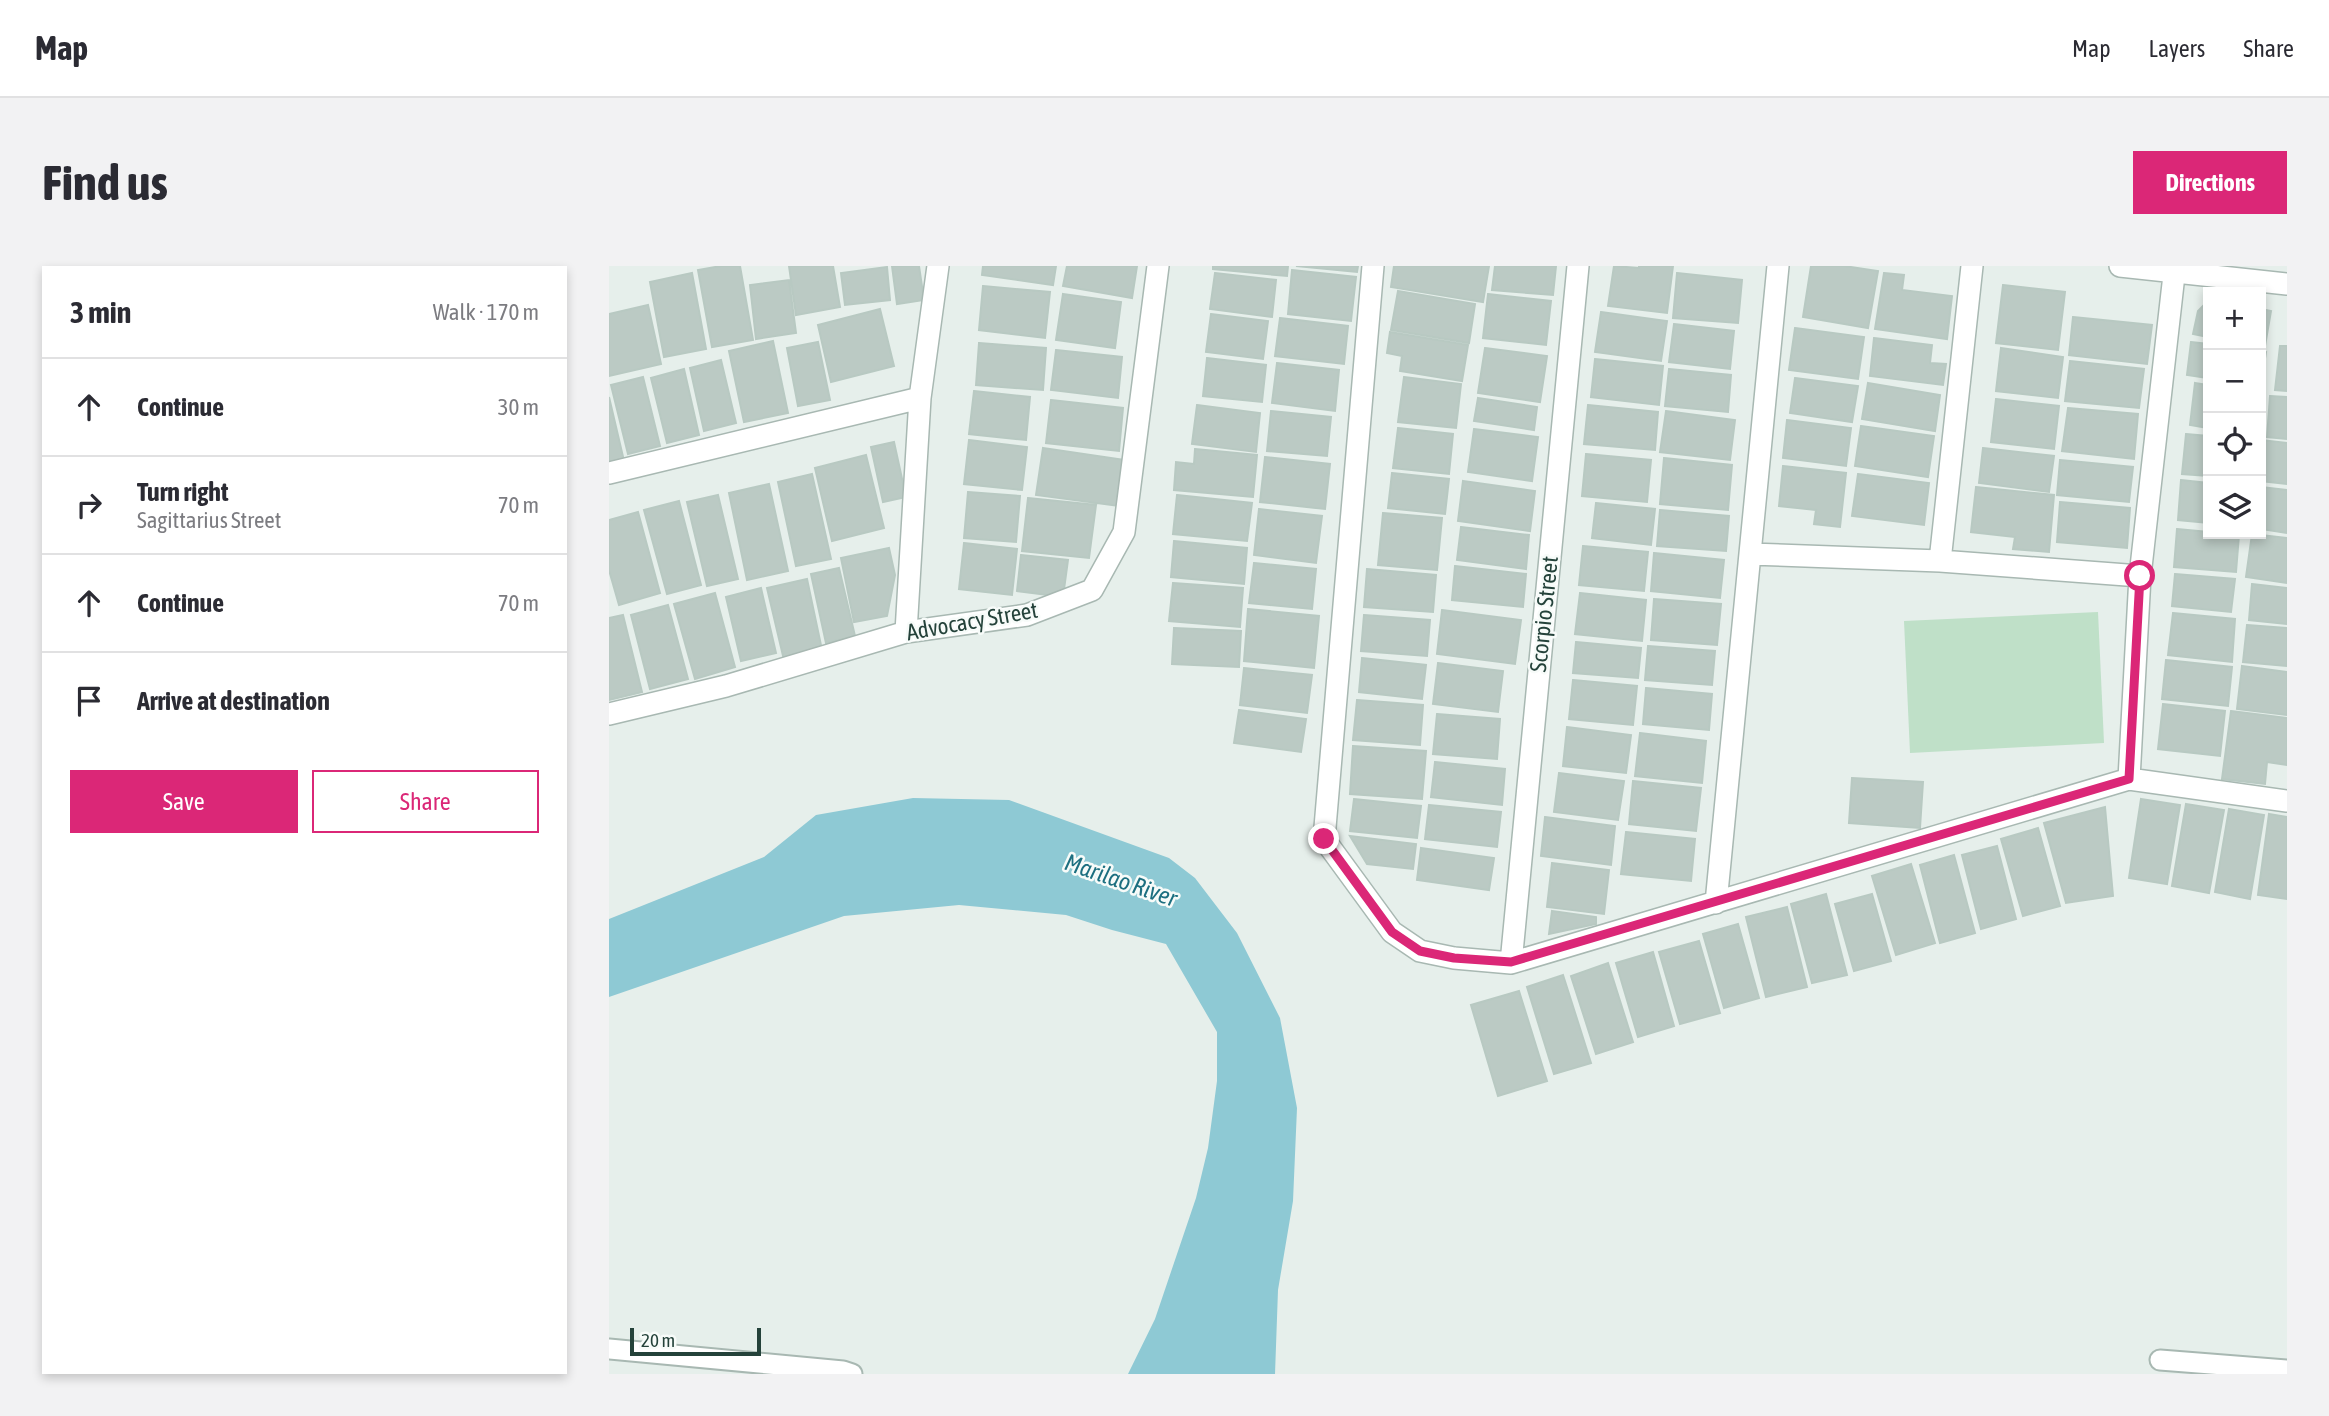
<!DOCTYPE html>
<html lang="en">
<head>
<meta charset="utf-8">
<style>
  :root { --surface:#fff; --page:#f2f2f3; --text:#2b2b33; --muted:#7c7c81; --line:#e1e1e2; --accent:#db2777 }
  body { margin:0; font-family:"Asap Condensed",sans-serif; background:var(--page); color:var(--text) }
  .controls { position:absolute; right:21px; top:21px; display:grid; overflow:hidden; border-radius:0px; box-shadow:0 4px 10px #0003 }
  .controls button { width:63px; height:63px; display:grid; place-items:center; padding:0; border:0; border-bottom:2px solid var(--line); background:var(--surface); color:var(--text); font:35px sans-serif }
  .scale { position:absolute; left:21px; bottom:18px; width:131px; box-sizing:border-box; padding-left:7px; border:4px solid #24423a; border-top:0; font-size:19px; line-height:24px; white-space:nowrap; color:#24423a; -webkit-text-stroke:5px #f7fbf9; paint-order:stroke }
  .stop { position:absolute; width:21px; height:21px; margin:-16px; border:5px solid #db2777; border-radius:50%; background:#fff }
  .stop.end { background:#db2777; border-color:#fff; box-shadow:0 2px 7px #0008 }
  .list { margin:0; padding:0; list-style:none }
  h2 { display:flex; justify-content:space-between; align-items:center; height:91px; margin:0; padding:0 28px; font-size:30px }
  h2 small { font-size:23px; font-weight:400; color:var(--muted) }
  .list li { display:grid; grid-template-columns:46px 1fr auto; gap:21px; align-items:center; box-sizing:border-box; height:98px; padding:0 28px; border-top:2px solid var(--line) }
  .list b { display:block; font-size:26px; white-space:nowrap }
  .list p { margin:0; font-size:23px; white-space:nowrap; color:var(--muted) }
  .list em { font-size:23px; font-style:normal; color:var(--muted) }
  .actions { display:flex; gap:14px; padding:21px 28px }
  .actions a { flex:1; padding:16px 0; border:2px solid var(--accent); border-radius:0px; text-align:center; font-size:24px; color:var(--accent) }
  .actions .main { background:var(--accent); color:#fff }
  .icon { flex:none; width:38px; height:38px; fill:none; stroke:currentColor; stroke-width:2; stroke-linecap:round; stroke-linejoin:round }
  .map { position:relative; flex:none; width:1678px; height:1108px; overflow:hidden; border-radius:0px }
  header { display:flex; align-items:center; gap:42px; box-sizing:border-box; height:98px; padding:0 35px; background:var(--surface); border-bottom:2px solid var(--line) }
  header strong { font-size:33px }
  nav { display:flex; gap:38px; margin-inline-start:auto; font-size:24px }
  .intro { display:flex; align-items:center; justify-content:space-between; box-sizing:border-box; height:168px; padding:0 42px }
  h1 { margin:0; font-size:49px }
  .button { padding:18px 32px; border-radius:0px; background:var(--accent); color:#fff; font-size:24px; font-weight:700 }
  main { display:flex; gap:42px; padding:0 42px }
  aside { flex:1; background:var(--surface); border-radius:0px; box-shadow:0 4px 10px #0003 }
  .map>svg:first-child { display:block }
</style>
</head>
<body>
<header>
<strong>Map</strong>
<nav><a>Map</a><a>Layers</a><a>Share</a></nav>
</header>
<div class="intro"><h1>Find us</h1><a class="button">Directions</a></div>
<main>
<aside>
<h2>3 min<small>Walk · 170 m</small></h2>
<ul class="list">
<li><svg class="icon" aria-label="ahead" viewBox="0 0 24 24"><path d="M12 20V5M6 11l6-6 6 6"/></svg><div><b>Continue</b></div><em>30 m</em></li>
<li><svg class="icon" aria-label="right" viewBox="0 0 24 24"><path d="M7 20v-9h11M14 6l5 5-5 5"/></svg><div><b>Turn right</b><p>Sagittarius Street</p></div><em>70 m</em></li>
<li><svg class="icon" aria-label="ahead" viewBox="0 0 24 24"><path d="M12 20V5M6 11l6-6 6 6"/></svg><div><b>Continue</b></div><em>70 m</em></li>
<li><svg class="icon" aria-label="arrive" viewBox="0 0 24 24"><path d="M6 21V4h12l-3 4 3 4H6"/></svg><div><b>Arrive at destination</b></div></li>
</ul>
<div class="actions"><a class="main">Save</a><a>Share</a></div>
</aside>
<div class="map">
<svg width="1678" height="1108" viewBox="0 0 1678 1108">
  <rect width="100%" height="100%" fill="#e6efeb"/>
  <path fill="#bfe0c8" d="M1489,346L1495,477L1301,487L1295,355Z"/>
  <path fill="#8ec9d4" d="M304,532L400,534L560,592L586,612L628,667L671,752L688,842L684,935L669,1024L666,1108H519L546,1053L587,932L599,882L608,815V766L557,678L503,664L457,649L350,639L235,650L0,731V653L155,591L207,549Z"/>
  <path fill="#bbcac4" stroke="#b8c9c2" stroke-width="2" d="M112,0H131L144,74L103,81L89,4Z
    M180,0H224L231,41L187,49Z
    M283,0H310L315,34L288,38Z
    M374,0H447L444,19L373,9Z
    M458,0H528L523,32L454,20Z
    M604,0H679L678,10L604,3Z
    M687,0H749L748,6Z
    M785,0H880L874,36L782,21Z
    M886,0H947L944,29L883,24Z
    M1005,0L1030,2V0H1064L1058,47L999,40Z
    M1202,0H1235L1269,5L1259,62L1194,51Z
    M278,1L281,34L236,39L232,7Z
    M683,4L747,11L742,55L679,48Z
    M83,7L97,83L55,91L41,16Z
    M606,7L667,14L663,51L601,43Z
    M1068,7L1133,14L1129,57L1064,52Z
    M1275,7L1295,9L1293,24L1343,30L1338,73L1266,63Z
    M180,14L187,67L147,73L141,19Z
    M1394,19L1456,26L1449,84L1387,77Z
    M374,20L441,26L436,72L370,64Z
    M789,25L866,38L860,77L782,64Z
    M454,28L512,36L506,82L447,74Z
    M879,28L942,35L937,79L874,72Z
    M1599,35V71L1584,68L1589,45Z
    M39,39L52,98L0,110V48Z
    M271,43L285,100L222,116L209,59Z
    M1652,43L1662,45L1656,80L1652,79Z
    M992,46L1058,55L1052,95L986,86Z
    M602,48L659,55L654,93L597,86Z
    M1464,51L1543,59L1538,98L1460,89Z
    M671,52L739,60L735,98L666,90Z
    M1065,58L1125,65L1121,103L1060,96Z
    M1186,62L1255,71L1249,113L1180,104Z
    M781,66L859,79L853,115L791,105L793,90L778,87Z
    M1265,72L1323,79L1321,97L1337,98L1334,119L1261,110Z
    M164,75L179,147L135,156L120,85Z
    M209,76L221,134L189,140L178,82Z
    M1582,76L1599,78V112L1578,109Z
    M370,77L437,82L434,124L367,119Z
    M1671,80H1678V125L1666,124Z
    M876,82L938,90L931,136L869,127Z
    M1392,82L1454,91L1449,132L1387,125Z
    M447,84L513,91L509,132L442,124Z
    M1652,85L1657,86L1652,119Z
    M598,92L657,99L653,136L594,130Z
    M986,93L1054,100L1050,139L982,131Z
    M112,94L127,157L95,165L81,102Z
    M1461,95L1535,103L1530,142L1456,135Z
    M668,97L730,104L726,145L663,137Z
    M75,103L90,169L58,177L42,112Z
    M1060,103L1122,109L1119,146L1056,140Z
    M34,111L51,180L19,188L2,119Z
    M795,111L852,118L847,162L789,156Z
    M1186,112L1249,120L1243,156L1181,147Z
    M1259,117L1331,129L1326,165L1253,153Z
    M1586,117L1599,119V162L1581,159Z
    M365,125L421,131L417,174L360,168Z
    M1661,130L1678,131V173L1658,171Z
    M0,131L15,195L0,199Z
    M869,132L928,141L925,164L865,155Z
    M1387,133L1450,140L1445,183L1382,176Z
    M442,134L514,142L510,185L437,177Z
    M588,139L651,147L647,186L583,178Z
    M979,139L1049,146L1046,184L975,178Z
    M1459,142L1529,148L1525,193L1453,185Z
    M662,145L722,151L718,190L658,185Z
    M1057,145L1126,154L1121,194L1051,186Z
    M1178,154L1242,162L1237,200L1174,192Z
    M1252,160L1325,170L1319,211L1246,200Z
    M789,162L844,168L840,208L784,202Z
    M865,163L929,171L923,215L859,206Z
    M1577,168L1599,170V210L1573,208Z
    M360,174L418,181L413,224L355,218Z
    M1652,174L1678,177V218L1652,215Z
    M285,176L297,231L274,236L262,181Z
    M434,182L523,195L517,241L427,229Z
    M1374,182L1445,190L1440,226L1370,217Z
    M586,183L648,189L644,231L565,224L567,196L585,198Z
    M977,188L1042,194L1038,236L973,230Z
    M257,189L275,262L223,275L206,202Z
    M656,191L721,198L716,243L651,236Z
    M1055,192L1123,199L1119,244L1051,238Z
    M1451,194L1524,201L1520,236L1448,229Z
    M1174,200L1237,207L1231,261L1205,258L1207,244L1170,240Z
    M783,207L840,213L836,248L779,242Z
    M203,208L222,293L187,300L169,216Z
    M1249,208L1320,217L1315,259L1243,250Z
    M1572,214L1599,217V257L1569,254Z
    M854,215L926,225L921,265L849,255Z
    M160,218L179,305L138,314L120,227Z
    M1367,221L1445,229L1440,286L1404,283L1406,271L1362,266Z
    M1652,221L1678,224V267L1652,263Z
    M359,226L411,230L407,276L355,272Z
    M109,229L129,313L98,320L78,236Z
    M568,229L643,237L638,275L564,268Z
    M419,232L487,239L480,292L413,285Z
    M70,235L92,319L58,328L35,244Z
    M1451,236L1521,242L1518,282L1448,276Z
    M987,237L1046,243L1042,279L983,272Z
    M650,243L713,250L707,297L645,289Z
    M1051,244L1120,250L1117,285L1048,280Z
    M29,246L51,327L10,339L0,304V254Z
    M774,247L833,252L828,304L769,299Z
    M852,261L920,269L917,303L848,294Z
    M1568,263L1599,266V268L1630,269L1627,306L1565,301Z
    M1643,268L1678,272V317L1637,311Z
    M565,275L638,282L635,318L562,311Z
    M355,277L408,283L403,329L350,323Z
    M974,280L1039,286L1035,325L970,319Z
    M280,282L286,309L278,350L245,356L232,292Z
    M1045,287L1115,294L1111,332L1042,325Z
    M412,289L459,294L454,331L408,325Z
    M645,297L707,303L703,343L640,337Z
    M846,300L917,308L914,341L843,334Z
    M230,302L246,370L217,377L202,308Z
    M758,303L827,309L824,346L755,341Z
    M1566,308L1626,313L1622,346L1563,340Z
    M198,313L213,384L175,394L158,322Z
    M564,317L634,322L631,361L560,355Z
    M1643,318L1678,322V358L1640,354Z
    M152,322L167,387L132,395L117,331Z
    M106,327L126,401L86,413L65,338Z
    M971,327L1037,334L1033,375L966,368Z
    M1045,333L1112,338L1108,379L1042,374Z
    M59,339L79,413L41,423L22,349Z
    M639,343L710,350L705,402L635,395Z
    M833,344L912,354L906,398L828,388Z
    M1564,347L1626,353L1623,396L1559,389Z
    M14,349L33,426L0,434V352Z
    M755,349L821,354L818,390L752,385Z
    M1638,359L1678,362V400L1634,396Z
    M565,362L632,365L630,401L563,398Z
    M967,376L1032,382L1029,412L964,407Z
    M1039,380L1106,385L1103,419L1036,414Z
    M753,392L817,399L813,433L750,426Z
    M1557,394L1623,401L1619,440L1553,433Z
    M829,397L894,405L889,446L824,438Z
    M1633,400L1678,406V449L1628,443Z
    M635,402L703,409L698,447L631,439Z
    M964,414L1028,420L1024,459L960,453Z
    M1037,422L1103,428L1100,464L1034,458Z
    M748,434L814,439L811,479L744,474Z
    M1554,438L1616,445L1611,490L1549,483Z
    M630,444L697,453L692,486L625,477Z
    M1622,445L1678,452V499L1658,496L1656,518L1613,513Z
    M828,448L891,453L888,493L824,488Z
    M958,461L1022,469L1017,507L954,500Z
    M1031,467L1097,475L1093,517L1026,510Z
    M744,480L817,485L813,533L741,528Z
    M826,496L896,503L893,539L822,531Z
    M950,507L1015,515L1009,554L945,546Z
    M1243,512L1314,516L1311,562L1240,557Z
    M1024,515L1092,522L1087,565L1020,558Z
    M745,533L812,540L808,572L741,565Z
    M1532,533L1571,539L1558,618L1520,612Z
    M1577,538L1615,544L1600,627L1563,620Z
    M820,539L892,546L888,581L816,573Z
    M1496,541L1504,630L1457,637L1435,557Z
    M1620,543L1655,549L1641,633L1606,626Z
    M1660,548L1678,551V633L1649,629Z
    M936,551L1006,560L1002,599L932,590Z
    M1429,562L1451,640L1414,650L1392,573Z
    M1017,566L1086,573L1082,615L1012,608Z
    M741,570L807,578L804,603L758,598Z
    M1388,580L1407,653L1372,663L1353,589Z
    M812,582L885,592L880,624L808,614Z
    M1345,589L1366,667L1331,677L1311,599Z
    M943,597L1000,604L995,648L938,641Z
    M1302,598L1326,677L1287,689L1263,610Z
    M1217,628L1238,709L1203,717L1182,638Z
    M1263,628L1282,695L1245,705L1226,638Z
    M1178,641L1198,721L1157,731L1137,651Z
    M943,645L987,651V658L940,668Z
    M1129,658L1150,732L1115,742L1094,668Z
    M1090,675L1111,747L1071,758L1050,686Z
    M1044,686L1065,760L1029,771L1007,697Z
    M999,697L1024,776L987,788L962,710Z
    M954,709L982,797L945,808L918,721Z
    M910,725L938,815L889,830L862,739Z"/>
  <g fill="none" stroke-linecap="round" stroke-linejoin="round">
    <g stroke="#a8b8b2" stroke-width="23">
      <path id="service" d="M0,1083L234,1105L243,1108
        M1551,1094L1678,1104"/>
    </g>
    <g stroke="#a8b8b2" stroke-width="24">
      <path id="minor" d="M764,0L715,573L783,666L811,685L845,692L902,697L1520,513L1678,535
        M1511,0L1678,18
        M0,207L311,132
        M1141,288L1331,295L1531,310
        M1331,295L1363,0
        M297,366L311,132L329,0
        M0,448L117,420L297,366L418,349L483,324L515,266L549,0
        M1520,513L1531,310L1566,0
        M1107,637L1169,0
        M902,697L969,0"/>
    </g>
    <use href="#service" stroke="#fff" stroke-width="19"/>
    <use href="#minor" stroke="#fff" stroke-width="21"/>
  </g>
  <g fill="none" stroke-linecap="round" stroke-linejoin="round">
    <path stroke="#db2777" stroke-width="9" d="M715,573L783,666L811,685L845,692L902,696L1520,513L1531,310"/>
  </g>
  <g text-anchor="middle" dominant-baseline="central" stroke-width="5" stroke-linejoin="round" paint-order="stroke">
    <g font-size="23" fill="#24423a" stroke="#f7fbf9">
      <text transform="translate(935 348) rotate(-84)">Scorpio Street</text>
      <text transform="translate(363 355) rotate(-10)">Advocacy Street</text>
    </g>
    <g font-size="24" font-style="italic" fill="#1c6f80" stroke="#f7fbf9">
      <text transform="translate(512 614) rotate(19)">Marilao River</text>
    </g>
  </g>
</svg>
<div class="controls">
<button>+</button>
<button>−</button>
<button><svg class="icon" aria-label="locate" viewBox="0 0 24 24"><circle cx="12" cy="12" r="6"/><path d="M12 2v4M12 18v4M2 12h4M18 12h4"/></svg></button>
<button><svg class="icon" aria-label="layers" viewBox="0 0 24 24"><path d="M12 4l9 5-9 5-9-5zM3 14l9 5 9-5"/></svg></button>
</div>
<div class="scale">20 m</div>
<div class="stop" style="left:1531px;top:310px"></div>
<div class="stop end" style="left:715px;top:573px"></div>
</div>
</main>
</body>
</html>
